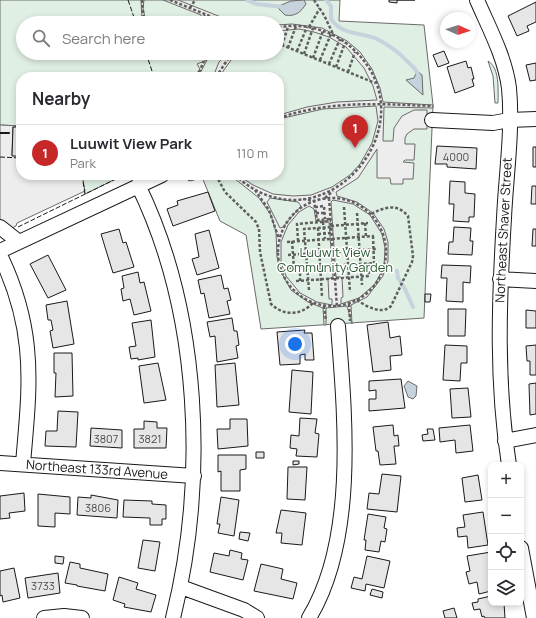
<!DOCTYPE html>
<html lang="en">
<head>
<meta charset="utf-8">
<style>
  :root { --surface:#fff; --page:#f7f7f7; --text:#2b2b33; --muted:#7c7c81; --line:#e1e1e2; --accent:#c62828 }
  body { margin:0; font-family:Manrope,sans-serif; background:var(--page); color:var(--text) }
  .controls { position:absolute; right:12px; bottom:12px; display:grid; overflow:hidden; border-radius:8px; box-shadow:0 2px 6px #0003 }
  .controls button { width:36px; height:36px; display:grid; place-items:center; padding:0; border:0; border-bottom:1px solid var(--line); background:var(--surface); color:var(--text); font:20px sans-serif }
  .compass { position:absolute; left:440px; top:12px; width:36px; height:36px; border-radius:50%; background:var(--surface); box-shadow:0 2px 6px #0003; rotate:93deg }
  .you { position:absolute; left:295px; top:344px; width:14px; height:14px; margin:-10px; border:3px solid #fff; border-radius:50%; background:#1a73e8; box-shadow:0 0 0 6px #1a73e833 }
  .badge { display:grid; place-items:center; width:26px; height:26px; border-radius:50%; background:var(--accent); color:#fff; font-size:13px; font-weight:700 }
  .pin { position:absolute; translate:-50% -33px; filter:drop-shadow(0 1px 2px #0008) }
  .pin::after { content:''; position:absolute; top:21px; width:14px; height:12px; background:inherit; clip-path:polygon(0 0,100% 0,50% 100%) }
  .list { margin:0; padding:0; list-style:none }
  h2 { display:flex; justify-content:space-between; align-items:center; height:52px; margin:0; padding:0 16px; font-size:17px }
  h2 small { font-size:13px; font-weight:400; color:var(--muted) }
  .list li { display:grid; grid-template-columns:26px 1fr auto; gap:12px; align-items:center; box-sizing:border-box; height:56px; padding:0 16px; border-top:1px solid var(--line) }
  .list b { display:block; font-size:15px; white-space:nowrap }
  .list p { margin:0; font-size:13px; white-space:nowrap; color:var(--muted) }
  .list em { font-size:13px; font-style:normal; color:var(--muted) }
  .icon { flex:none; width:22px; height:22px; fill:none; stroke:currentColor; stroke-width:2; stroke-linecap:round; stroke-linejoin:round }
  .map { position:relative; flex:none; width:536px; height:618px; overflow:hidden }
  .search { position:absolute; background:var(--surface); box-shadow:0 2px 6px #0003; left:16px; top:16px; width:268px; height:44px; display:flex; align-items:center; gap:10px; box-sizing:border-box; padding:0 14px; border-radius:22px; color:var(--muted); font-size:15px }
  .panel { position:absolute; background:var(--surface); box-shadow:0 2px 6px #0003; left:16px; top:72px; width:268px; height:108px; border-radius:16px }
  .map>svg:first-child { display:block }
</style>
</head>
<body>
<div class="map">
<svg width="536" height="618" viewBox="0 0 536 618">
  <rect width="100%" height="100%" fill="#fff"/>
  <path fill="#e0efe3" stroke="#6a6a6a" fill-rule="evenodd" d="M0,0H340L339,21L424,25L433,105L424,318L261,329L246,235L220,221L202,177L191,181L189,175H279V77H21V126L0,125ZM23,23H277V53H23Z
    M488,61C500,68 498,90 498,103H495L493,76Z
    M82,175H124L85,194Z"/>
  <path fill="#ededed" stroke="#6a6a6a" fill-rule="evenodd" d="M141,0H144L143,8L146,23H143L142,20Z
    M163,0H178L236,23H221L206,17L204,23H201V15Z
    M292,24L322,28L347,41L360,52L372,69L380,88L383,102L433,105V108L384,107L383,141H393L394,128L402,116L414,110H427V129H414L407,134L405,138V144H415L414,160H405L403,162L414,163L413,179H403V184H391L390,178H377V149L358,178L336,192L337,196L357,202L373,213L384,229L388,242V261L383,276L367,297L351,305L352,324L347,306L326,308V325H324L323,308L308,302L291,290L280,270L277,257L276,232L271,215L259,198L230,175H238L253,185L273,194L293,196L311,195L332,187L350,175L360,164L372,143L378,121L376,106L323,109L279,119V115L307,107L337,102L377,100L373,86L364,68L346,47L329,37L314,32L299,29L277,31V25ZM270,198L298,202L301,206L283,227L280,228L267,202ZM333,200L353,204L370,215L382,234L385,248L384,267L375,284L359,298L341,304V298L343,297L342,277H336L331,202ZM309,206L314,209L316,221L329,222L333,277L328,279L329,299H332V305L317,302L300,293L286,276L281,262V242L288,225L299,212Z
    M228,53H236L219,77H213L219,62Z
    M207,60L198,77H194L200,69L197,64Z
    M0,125L21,126V127H13L12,155L21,156V175H82L85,191L17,223L16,226L0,234Z"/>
  <path fill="#c6d2dc" stroke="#6a6a6a" d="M304,0L306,4C301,12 295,17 285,15L278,8L279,6L291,1Z
    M417,71L422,75L423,95L406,80L414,78Z
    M408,381L417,386L416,396L413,399L408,397L404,386Z"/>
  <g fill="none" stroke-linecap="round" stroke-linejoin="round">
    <path stroke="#c6d2dc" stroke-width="4" d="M247,0L256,4L284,7
      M326,0L331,6V19C342,35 358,32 375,38C387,44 398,51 407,61C412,66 417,69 418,76
      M397,271L398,278L405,289L413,307"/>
  </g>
  <path fill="#e6e6e6" stroke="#1a1a1a" d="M389,0H415H397V3L389,2Z
    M536,2V22L527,26L529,31L517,36L508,16Z
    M444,51L449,63L438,67L433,55Z
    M466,61L468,68L471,67L474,79H472L474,86L455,93L447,67Z
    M536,63V80L530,81L526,65Z
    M13,127H21V156H12Z
    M437,146L477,148L476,169L447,167V164H435Z
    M533,147H536V167H533Z
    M450,181L465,182V193L475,194L474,217H469V222L453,221L454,204H449Z
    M532,186H536V204H531Z
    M208,192L215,211L173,226L167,209L178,205L177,201Z
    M454,227L471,228L470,241H473L472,255L448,254L449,242H453Z
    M119,229L123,243L126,242L134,267L113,273L101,234Z
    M533,229H536V246H532Z
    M209,230L219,268L197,275L192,259L199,257L195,234Z
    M48,255L66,290L48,298L30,264Z
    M442,265L471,266L470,283L463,282V302L446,301L447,278H441Z
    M138,272L140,283L144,282L151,311L134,315L130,299L123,301L121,289L124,288L122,276Z
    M221,275L224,289L228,288L231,300L227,301L230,314L209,318L204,293L201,294L198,280Z
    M425,294H431L430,302H425Z
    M67,301L74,344L53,348L50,331L53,330L51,320H48L46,305Z
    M448,309H466L465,336H448Z
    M526,310L536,311V328H526Z
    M232,318L234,331H237L239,345L236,346L238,358L217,362L215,336L210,337L207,322Z
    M151,320L155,357L138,360V358L131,359L129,347L136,346L132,323Z
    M388,322L390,338L400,336L402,355L390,356L391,370L373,372L367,325Z
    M305,330L304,333H312L314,360H305V354L300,355V364L280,365L277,332Z
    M445,345L467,346V363H461L460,381L443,380Z
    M536,345V375H530V361H527L526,346Z
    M54,353H72L73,396L55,397L56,373H54Z
    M158,363L166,400L144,403L139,366Z
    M235,363L239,405L217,407L215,365Z
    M292,370L313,372L311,414L289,412Z
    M401,379L405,408L369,411V399H376V390L369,391V381Z
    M536,383V414L530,415L529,384Z
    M468,388L471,417L452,418L450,389Z
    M58,411L78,412L76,447L45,446L46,431H57Z
    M300,418L317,419L315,433L319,434L317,457L296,456L297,449L290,448L291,435L299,436Z
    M230,419H247L248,446L218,449L217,429H230Z
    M144,421L157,422V428H167L166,448H134V429H144Z
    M393,425L394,436L398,435L399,446H394L396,464L380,465L378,451H376L373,427Z
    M470,425L473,451L456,453L455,440L440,442L439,428Z
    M91,428L122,430V448L90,446Z
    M427,429H433L435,440L423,441L422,435L428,434Z
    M256,452H264V458H256Z
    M218,455H246V469L240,470V491H221V471L218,472Z
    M293,461H299V464L293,465Z
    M288,467H307L305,500L287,499Z
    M382,474L401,476L397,512L367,509L369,493L379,494Z
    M478,475L482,500L465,502L462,478Z
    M24,493L25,511L9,513L10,518L0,519V496Z
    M38,494L70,497V514L55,513V527L38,526Z
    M91,495L118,500L117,518L77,515L78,497L91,498Z
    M221,497L239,500L234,536L218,533L220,524H217Z
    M124,500L152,501V504L166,505V519H162V525H150V518L123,517Z
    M281,510L306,513L302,545L281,543L282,533H276Z
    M483,512L488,545L468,548L467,536L458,537L457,528L465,527L463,515Z
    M368,514L386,517L384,528L387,529L385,542L381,541L379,552L365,550L366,540H364Z
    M240,532L250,533L248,541L239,539Z
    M143,540L160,542L155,571L138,568Z
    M230,550L242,553L241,559L248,560L243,580L210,572L214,553L229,556Z
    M491,552V591L479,594L477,582L469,584L466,572L470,571L467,556Z
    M55,556L64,557L63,564L55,563Z
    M367,556L390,561L384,588L366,584L365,591L351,588L354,577L362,579Z
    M70,562L80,564V568L108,574L105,591L77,586V585L65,583Z
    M261,564L283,569L281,579L297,583L293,599L254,591Z
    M14,568L20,598L3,602L2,595L0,596V571Z
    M58,573L60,593L28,598L25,578Z
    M119,577L138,583L136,589L156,595L151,612L124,607L125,604L113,600Z
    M372,589L383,592L382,598L370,595Z
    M491,596V603H504L505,618H485L484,616L482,617L480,609L474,610L472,603L478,602V599Z
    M454,608L457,618H445L443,611Z"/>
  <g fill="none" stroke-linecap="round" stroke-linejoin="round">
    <g stroke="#1a1a1a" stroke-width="16">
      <path id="minor" d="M477,0C489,28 505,57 509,88C513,130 506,175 504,218C499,301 496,382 509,465
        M432,120L493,123L509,120L536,119
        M138,185C201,314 207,481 173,618
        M0,227L19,242
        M0,251L162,175
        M0,255C14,284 24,317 27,348C31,387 26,426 23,464
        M500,279L536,281
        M505,441L536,435
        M0,463L194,476
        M521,548L534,618
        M181,587L244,610L257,618
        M44,618L64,616L82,618
        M309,618C357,539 345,416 338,326"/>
    </g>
    <path stroke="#5f5f5f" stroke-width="2.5" stroke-dasharray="3 2" stroke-linecap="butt" d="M142,0L144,23
      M170,0L227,23
      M314,0L324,15L334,36
      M190,8L195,0
      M203,23L205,14
      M309,27L320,8
      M277,43L375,83
      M282,45L288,27
      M288,48L296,26
      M297,51L307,27
      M304,54L313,28
      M313,58L323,31
      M320,60L331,34
      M329,64L340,39
      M336,67L345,43
      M348,72L355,52
      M197,77L204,61
      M216,77L232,53
      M279,118C331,100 379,104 433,106
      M187,175L189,180L201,175
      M216,175L225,192L256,222L259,229L260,252L271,304C284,316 300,316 313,303
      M235,175C323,257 441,117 346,43C327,29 300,22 277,28
      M255,190L269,210L279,239
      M278 252a54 54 0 1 1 108 0a54 54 0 1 1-108 0Z
      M325,198L333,191
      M329,198L337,307
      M303,199L314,201L317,220L331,219
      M315,207L324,206L325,219
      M344,207L350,292
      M316,213H324
      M357,213L362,285
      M323,222L325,239
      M365,223L366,237
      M331,226L368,223
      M318,228L322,297
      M318,234L332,233
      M373,236L374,263
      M292,241L294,268
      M298,241L297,224L331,221
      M287,242L374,236
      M288,255L376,249
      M289,268L376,263
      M300,268V281
      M296,281L369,276L368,263
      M309,290L304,229L331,227
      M357,300C367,307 382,315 391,306L412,262L413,256L408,216C397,203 385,207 371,214
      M349,304L350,321
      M324,306L326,321"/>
    <use href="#minor" stroke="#fff" stroke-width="14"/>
    <path stroke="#1a1a1a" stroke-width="1" stroke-dasharray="5 2" stroke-linecap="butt" d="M128,0L136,23
      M146,53L154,77
      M0,157L21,158
      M82,175L85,194
      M18,227L124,175"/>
    <path stroke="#1a1a1a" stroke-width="2" d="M0,133H9"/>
  </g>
  <g text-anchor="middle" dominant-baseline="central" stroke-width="3" stroke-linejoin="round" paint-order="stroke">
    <g font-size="11" fill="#4d4d4d">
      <text x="456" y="156">4000</text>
      <text x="106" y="438">3807</text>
      <text x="150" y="438">3821</text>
      <text x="98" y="507">3806</text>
      <text x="43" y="585">3733</text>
    </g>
    <g font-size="13" fill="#1a1a1a" stroke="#fff">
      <text transform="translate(503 230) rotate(-87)">Northeast Shaver Street</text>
      <text transform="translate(97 469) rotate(4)">Northeast 133rd Avenue</text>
    </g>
    <g font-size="13" fill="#2b5a34" stroke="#fff">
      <text x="335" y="252">Luuwit View<tspan x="335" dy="15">Community Garden</tspan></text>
    </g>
  </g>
</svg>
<div class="controls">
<button>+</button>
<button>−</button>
<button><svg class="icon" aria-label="locate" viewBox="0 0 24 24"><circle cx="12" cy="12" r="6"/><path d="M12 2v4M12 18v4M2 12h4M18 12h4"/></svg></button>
<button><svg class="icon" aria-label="layers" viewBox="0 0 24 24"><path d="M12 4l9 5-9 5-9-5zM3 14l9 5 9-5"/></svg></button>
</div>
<svg class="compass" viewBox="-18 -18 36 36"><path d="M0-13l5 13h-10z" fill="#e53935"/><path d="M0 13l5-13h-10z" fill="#7c7c81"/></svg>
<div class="you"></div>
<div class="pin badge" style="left:355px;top:148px">1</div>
<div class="search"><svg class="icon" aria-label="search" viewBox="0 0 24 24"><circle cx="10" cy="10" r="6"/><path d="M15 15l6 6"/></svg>Search here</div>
<section class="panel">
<h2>Nearby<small></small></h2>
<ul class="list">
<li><span class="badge">1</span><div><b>Luuwit View Park</b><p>Park</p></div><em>110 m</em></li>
</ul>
</section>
</div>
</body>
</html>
